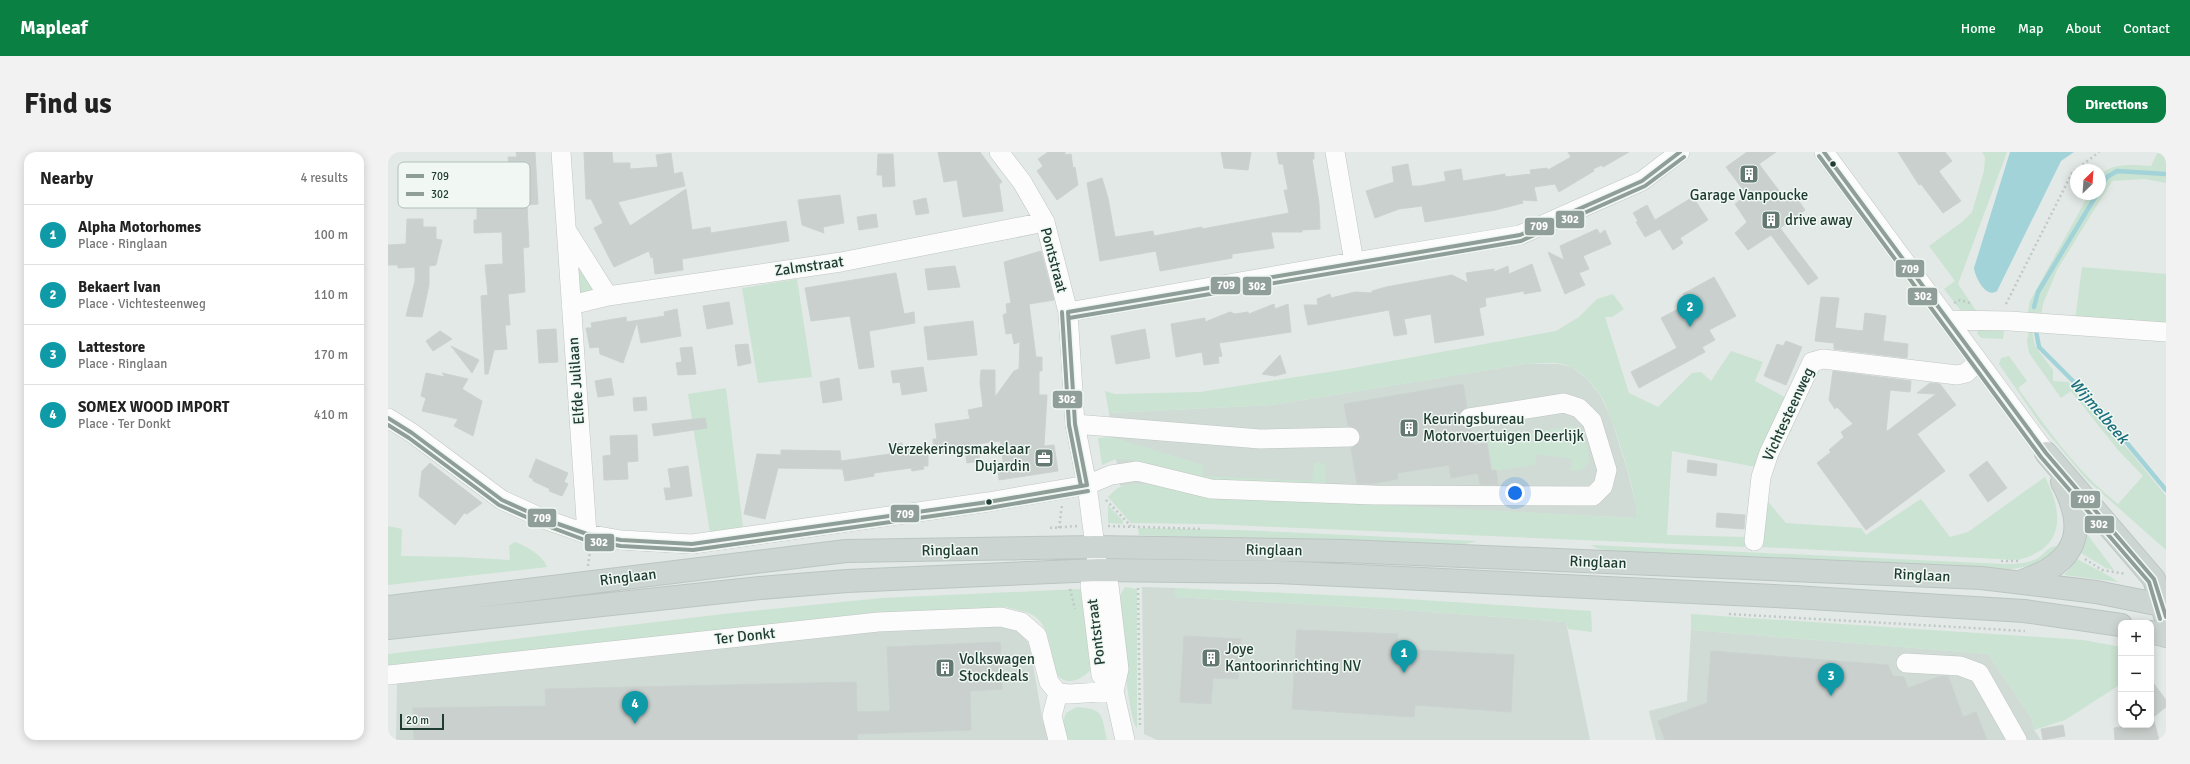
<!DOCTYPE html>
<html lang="en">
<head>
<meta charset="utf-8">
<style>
  :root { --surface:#fff; --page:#f2f2f2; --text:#222; --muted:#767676; --line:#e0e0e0; --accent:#0b8043 }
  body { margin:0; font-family:Signika,sans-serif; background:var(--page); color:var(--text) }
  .controls { position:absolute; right:12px; bottom:12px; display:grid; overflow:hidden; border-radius:8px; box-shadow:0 2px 10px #0003 }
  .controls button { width:36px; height:36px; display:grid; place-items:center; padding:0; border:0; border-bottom:1px solid var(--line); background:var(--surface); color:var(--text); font:20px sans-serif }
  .compass { position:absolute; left:1682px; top:12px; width:36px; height:36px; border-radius:50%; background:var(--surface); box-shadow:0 2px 10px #0003; rotate:25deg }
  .scale { position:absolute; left:12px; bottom:10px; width:44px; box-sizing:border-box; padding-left:4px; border:2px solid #203d34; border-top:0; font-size:11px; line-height:14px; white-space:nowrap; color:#203d34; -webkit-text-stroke:3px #f1f8f4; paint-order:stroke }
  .you { position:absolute; left:1127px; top:341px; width:14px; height:14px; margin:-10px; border:3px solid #fff; border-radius:50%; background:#1a73e8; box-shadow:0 0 0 6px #1a73e833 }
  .badge { display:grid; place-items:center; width:26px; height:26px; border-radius:50%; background:var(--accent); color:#fff; font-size:13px; font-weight:700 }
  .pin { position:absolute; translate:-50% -33px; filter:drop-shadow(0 1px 2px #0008) }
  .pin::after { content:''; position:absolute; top:21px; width:14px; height:12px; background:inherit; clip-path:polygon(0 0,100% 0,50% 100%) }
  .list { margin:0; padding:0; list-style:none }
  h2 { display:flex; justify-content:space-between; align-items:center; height:52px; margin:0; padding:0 16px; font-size:17px }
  h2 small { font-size:13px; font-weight:400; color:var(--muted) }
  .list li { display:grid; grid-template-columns:26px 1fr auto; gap:12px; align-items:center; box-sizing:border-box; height:60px; padding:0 16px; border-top:1px solid var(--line) }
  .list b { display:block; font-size:15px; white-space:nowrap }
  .list p { margin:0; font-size:13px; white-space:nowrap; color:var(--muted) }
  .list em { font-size:13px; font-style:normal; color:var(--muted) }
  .icon { flex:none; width:22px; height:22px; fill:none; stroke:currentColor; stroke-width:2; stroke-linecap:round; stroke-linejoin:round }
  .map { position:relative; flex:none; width:1778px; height:588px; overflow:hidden; border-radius:12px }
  header { display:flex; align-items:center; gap:24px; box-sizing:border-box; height:56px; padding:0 20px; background:var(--accent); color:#fff }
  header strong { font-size:19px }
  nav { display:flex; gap:22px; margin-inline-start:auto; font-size:14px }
  .intro { display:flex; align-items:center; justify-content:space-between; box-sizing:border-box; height:96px; padding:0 24px }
  h1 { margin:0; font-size:28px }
  .button { padding:10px 18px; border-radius:12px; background:var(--accent); color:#fff; font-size:14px; font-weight:700 }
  main { display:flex; gap:24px; padding:0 24px }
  aside { flex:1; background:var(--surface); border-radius:12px; box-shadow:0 2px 10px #0003 }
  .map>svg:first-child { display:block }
</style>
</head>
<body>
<header>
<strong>Mapleaf</strong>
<nav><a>Home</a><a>Map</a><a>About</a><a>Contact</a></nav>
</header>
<div class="intro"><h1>Find us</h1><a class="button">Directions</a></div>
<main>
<aside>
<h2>Nearby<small>4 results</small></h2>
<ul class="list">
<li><span class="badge" style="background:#0f9aa8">1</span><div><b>Alpha Motorhomes</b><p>Place · Ringlaan</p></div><em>100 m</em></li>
<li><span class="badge" style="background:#0f9aa8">2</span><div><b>Bekaert Ivan</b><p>Place · Vichtesteenweg</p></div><em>110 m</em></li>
<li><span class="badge" style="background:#0f9aa8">3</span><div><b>Lattestore</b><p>Place · Ringlaan</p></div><em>170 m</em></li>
<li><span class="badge" style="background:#0f9aa8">4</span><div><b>SOMEX WOOD IMPORT</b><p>Place · Ter Donkt</p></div><em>410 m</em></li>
</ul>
</aside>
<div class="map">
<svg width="1778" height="588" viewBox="0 0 1778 588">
  <rect width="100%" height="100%" fill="#e3e9e6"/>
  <path fill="#d0dbd6" d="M1137,212H1170L1184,215L1199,227L1212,243L1223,266L1239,317L1249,358V366L922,350L822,344L790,336L758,332L732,334L721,261L884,253Z
    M754,435L788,436L787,445L1000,457L1178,470L1202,588H769L756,582Z
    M618,472L635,482L642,495L655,571L674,572L678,588H8L9,530L453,481Z
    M1303,478L1600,502L1644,567L1646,578L1653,588H1268L1261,559L1299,549Z"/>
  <path fill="#cbe3d2" d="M1594,0H1619L1570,132L1591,163L1574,160L1556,137L1567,129L1541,94L1574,70L1584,60L1596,19L1597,5Z
    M1770,0H1778V31L1757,27L1724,29L1669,118L1655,152L1653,165L1639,164L1642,149L1701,42H1712V23C1725,10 1745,13 1763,14Z
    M186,103L208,138L188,142Z
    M1694,115L1778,122V175L1687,168Z
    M409,127L424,225L370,231L354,136Z
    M1225,142L1236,157L1224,165H1217L1241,241L1270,255L1304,221L1313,220L1323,229L1343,199L1375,210L1367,229L1402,248L1373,316L1284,299L1279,383L1358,385L1357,395L820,372L743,371L720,345C723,342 727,337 732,335C750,326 802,339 822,344L1248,366C1251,345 1224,263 1213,244C1206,233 1196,223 1185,216C1172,208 1151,212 1137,212L884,253L721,261L717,239L727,242L812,240L960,217L1168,179L1191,165L1209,147Z
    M1594,175L1616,178L1615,187L1593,186L1589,181Z
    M1644,178L1647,194L1665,218V229L1680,230L1744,302L1778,344V398L1699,328L1653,273L1611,212L1613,206L1621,204L1639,229L1630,236C1659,277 1690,321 1730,352L1755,324L1730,298L1683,239L1673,246L1641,201L1639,189L1641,179Z
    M338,236L355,375L322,381L300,242Z
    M1398,269L1404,278L1393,292L1376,345L1398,371L1473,376L1478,383L1533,347L1562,385L1580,380L1657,325C1676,362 1677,397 1629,408L1373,395V337Z
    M1183,274L1192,278L1200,296L1201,309L1194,318L1182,319L1184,307L1149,302L1147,313L1105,319L1100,288Z
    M724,285L815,313V324L924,329L926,311L930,310L937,313L938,334L817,330L746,308L728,307L714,313L710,286Z
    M720,353L735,369V372L720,371Z
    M0,374L14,377L13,404L71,405L122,408L121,394L127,390C138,394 156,404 159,415L0,433Z
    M750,376L849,378L1089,389L1066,395L751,383Z
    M1699,382L1726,418L1718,416L1693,401Z
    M1203,393L1615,412C1627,412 1640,412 1650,406C1656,402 1660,396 1666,394L1670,396C1650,416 1632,416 1605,419L1230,401L1208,396Z
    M1689,407C1696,411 1727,426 1730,430L1676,423Z
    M737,435L749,437V576C739,563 734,475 731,453L733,442Z
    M788,436L1003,446L1203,459L1204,480L1180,477L1178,470L1000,457L786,445Z
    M691,437L695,440L706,513C697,527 677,538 667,519C665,516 665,511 665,507C662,494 660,477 650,467C642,459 628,458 618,455L497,463L0,518V502L335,462L494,446Z
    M1303,462L1695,488L1733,495V532L1677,568L1646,578L1644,567L1600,502L1303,478Z
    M689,555C717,557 713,563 719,588H678L674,572L678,561Z"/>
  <path fill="#a2d3d9" d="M1622,0H1686L1673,9L1609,139C1598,147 1587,125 1586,116Z"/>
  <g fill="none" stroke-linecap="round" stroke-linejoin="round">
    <path stroke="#a2d3d9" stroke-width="4.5" d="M1712,36L1719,25L1729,19L1778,22
      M1646,155L1650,140L1709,42
      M1648,179L1651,195L1699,243L1778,338"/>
  </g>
  <path fill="#cad0cd" stroke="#cbd2cf" d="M128,0H147L150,52L139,53L141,95L135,96L137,140L120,142L122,173H117L119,197L106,198L100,222H97L93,144L100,143L97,113L115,112L114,80L86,81V68H89V50L109,48L107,26H111L110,18L121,17L120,5H129Z
    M196,0H224L225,11H242V17L270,15L268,3L283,1L286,22L294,20L297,34L230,50L242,74L298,37L304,78L322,75L323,81L398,69L401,89L294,107L295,118L267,122L265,105L263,106L261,99L226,115L206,76L215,71L203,47H198Z
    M550,0H592L614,30L611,32L615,59L575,65L569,28L556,30Z
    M660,0H677V3L683,2L685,16L687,15L690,33L669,48L649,19L655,14L650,7Z
    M833,0H863L860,18L836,16Z
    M889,0H926V7H924L931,51L932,77L914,78V80H883L886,96L844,102V106L772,119L768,99L712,109L699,31L714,26L720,46L727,85L765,79L766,84L814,75V77L901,61L896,38H900L895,12H891Z
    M1180,0H1241L1215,15L1214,13L1205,17L1206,19L1171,40L1167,32L1146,35L1149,49L1134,48L1135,51L1108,58L1037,70L1034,54L1011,57L987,66L978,39L1006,30L1004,15L1020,12L1024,34H1032L1058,29L1056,20L1073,17L1075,29L1117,22V25L1143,22L1142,18L1159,16L1160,18L1183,5Z
    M1359,0H1388L1371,12L1395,44L1403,38L1417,58L1392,76L1430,126L1420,133L1383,83L1360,98L1347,81L1359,70L1347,52L1359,43L1338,15Z
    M1510,0H1557L1564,9L1551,19L1552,21L1573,49L1555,61L1533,32L1531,33Z
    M490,2H505L507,34L495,35L494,23H489Z
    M452,43L456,71L435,75L436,81L414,73L410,48Z
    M1305,45L1320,68L1292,86L1295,91L1285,98L1272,77L1257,85L1248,70L1250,69L1245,61L1259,53L1267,68Z
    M538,46L541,61L528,63L525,49Z
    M488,62L490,75L471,78L469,65Z
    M19,67H35V75H48V87L54,88L48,113L41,114V133L34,165L18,164L27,129V115L10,116V113H0V93L18,92Z
    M1209,77L1212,82L1217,78L1223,92L1195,104L1201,117L1191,121L1197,133L1177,142L1160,100L1176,108L1172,94Z
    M653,99L666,148L641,152L648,205H654V219H651V243H659L656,294L666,293L670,319L611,328L610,316L616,314L612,289L589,292L592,309L579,311L577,298L546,302L545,287H549L547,272L582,267L580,258L595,255L592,231L593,218H607V245L626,219L631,217L632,190L626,192L624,181L618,182L615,163L619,161L618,152L623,151L616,110Z
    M1144,112L1153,139L1136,142V139L1097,146L1098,154L1091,156L1096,183L1047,191L1043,162L1016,167L1019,182L1006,184L1001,158L920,173L916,153H930L929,147L942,142L943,146L967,140L984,141V139L998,135L1064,123L1080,131L1078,121L1106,117V120L1120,114L1121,122Z
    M567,114L572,135L540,138L537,117Z
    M508,121L516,162L526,160L527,171L481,179L486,215L471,217L462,164L423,169L417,136Z
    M1326,125L1348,164L1321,178L1327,188L1314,195L1317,200L1251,236L1243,220L1289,196L1273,166L1300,152L1295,142Z
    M1433,145L1451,146L1447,176L1475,179L1477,161L1498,164L1495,189L1520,192L1519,206L1446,197V191L1427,189Z
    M341,150L345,172L319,177L315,154Z
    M886,152L887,157L900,152L903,180L831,191L834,204L830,205L831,211L816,213L814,200L788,205L783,172L817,166V170L842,160L847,162L860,160L861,162Z
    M289,157L293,184L253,191L249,170L235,211L212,202L211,195L202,196L198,176H204L203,171L238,165L239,170L277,164L276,160Z
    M585,169L589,203L540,208L536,175Z
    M168,177L170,210L151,211L149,178Z
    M757,177L762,206L728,212L723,184Z
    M52,179L64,187L45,199L38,189Z
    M1398,189L1414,195L1398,233L1376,224L1389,192L1395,194Z
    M360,192L363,211L350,214L347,193Z
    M63,194L91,208L84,221Z
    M304,195L308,222L290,223L288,211L294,210L292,196Z
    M892,203L898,221L887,224L874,222Z
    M535,215L539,239L514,243L512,230L505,231L503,219Z
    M1445,219L1523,229L1522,240L1502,238L1498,280L1548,242L1529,241L1542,231L1552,232L1568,253L1529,282L1557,319L1478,378L1429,311L1443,300L1441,298L1456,285L1453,280L1465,272L1449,255L1447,257L1441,248Z
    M38,221L57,225L54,221L80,227L74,237L94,249L85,284L66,274L70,267L34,259L38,246L33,244Z
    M223,226L226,243L210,245L207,229Z
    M451,226L454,248L435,251L432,230Z
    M1075,232L1079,255L1071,262L1070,268L1077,276L1083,277L1086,293L1099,291L1103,319L1108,318L1110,333L1092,332L1090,321L1063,326L1061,313L1009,321L1010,327L983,332L969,331L963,296L971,291L973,284L968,276L960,274L956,252Z
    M258,245L259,258L246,259L245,246Z
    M317,266L319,276L266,284L264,272Z
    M249,283L250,309L239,310L240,327L216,328L215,304L223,303L222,284Z
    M514,291L515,297L540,293V314H535L536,317L524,319L523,316L486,321V324L457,329L453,309L502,302L501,293Z
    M393,298L452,299L454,317L390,316L377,367L356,362L369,302L393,303Z
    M148,307L180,321L176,330L180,332L174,344L161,339L162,337L145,329V327L141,325Z
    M1300,308L1329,312L1328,324L1299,320Z
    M1599,309L1619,336L1600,350L1581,323Z
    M42,311L94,351L79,362L76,361L67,373L31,344L34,319Z
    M300,314L304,344L278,348L276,336H283L280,317Z
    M1329,361L1357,363L1356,377L1328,375Z
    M909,478L1010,482L1009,497L1126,503L1123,560L1027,553L1026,565L904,557Z
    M796,484L853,487L850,527L825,526L823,552L792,550Z
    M612,490L614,537L582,539L583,578L469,582L470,588H26L25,556L158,554L157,537L468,530L469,560L502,559L499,495Z
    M1323,499L1500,513L1505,524L1516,525L1520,536L1553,524H1560L1575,565L1588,560L1599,588H1277L1270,569L1319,551Z
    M1763,528L1778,548V555L1763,567Z
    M1766,569L1771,588H1727L1726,576L1744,573H1763V570Z
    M1675,573L1677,584L1655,588L1653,577Z"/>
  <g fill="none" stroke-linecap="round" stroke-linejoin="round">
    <g stroke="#c0c6c3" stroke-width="20">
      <path id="minor" d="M173,0L199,382
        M611,0L634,30L657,70L680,160L687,272L699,333L710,418L721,433L731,517L726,539L737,588
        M947,0L966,110
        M1436,0L1658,301
        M179,79L220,144
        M183,153L220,144L453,110L657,70
        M680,160L966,110L1132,83L1254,29L1292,0
        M1560,168L1622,169L1778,180
        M0,266L24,281L114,348L156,367L199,382L233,388L304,392L600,350L699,333L723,323L749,319L823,337L986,343L1205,344L1215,334L1219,318L1204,269L1191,256L1176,251L1081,266
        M687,272L872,287L962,285
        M1366,389L1373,325L1381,301L1424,210L1435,207L1569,223L1578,221L1590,210
        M710,418L702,433L713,523L726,539
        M1518,511L1572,514L1591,521L1629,588
        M0,523L490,470L613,465L633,470L649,484L661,530L670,541L682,542L726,539
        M670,541L664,564L670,588"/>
    </g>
    <g stroke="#bbc5c2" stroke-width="24">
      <path id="major" d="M1658,301L1766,427L1777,464
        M1632,430C1641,426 1652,423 1661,417C1697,395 1691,362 1674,330
        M0,455L458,399L707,395L957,399L1593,426L1708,440L1778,454
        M0,476L372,436L459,429L710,418L889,420L1406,445L1636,459L1733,473
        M1763,480L1778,484"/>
    </g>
    <path stroke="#c0c9c6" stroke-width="2.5" stroke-dasharray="2 3" stroke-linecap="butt" d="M1566,151L1572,148L1582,151
      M1618,152L1684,21L1711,0
      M718,348L743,374
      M720,374L815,377
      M662,376L689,374
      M671,376L674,353
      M1697,407L1714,418L1738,422
      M1613,409H1632
      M200,414L202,399
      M750,436L752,575
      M682,437L687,457
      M1341,462L1637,479"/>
    <use href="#minor" stroke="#fbfcfb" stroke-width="19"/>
    <use href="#major" stroke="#cdd5d2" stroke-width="22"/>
    <g stroke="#f1f8f4" stroke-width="7">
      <path id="bus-1" d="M1436,0L1658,301L1766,427L1778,465
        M680,160L1132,83L1254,29L1292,0
        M680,160L687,272L699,333
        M0,266L24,281L114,348L156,367L199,382L233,388L304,392L600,350L699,333"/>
    </g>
    <g stroke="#f1f8f4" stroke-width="7">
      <path id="bus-2" d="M1431,4L1653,305L1761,430L1772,467
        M674,160L681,273L693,334
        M681,166L1133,89L1257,34L1296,5
        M0,273L21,286L111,353L154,372L197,388L233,394L305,398L601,356L700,339"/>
    </g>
    <use href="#bus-1" stroke="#909e9a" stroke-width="4"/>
    <use href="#bus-2" stroke="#909e9a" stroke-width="4"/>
  </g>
  <defs>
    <g id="building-square" transform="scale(1)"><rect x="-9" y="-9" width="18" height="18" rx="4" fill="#647972" stroke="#f1f8f4"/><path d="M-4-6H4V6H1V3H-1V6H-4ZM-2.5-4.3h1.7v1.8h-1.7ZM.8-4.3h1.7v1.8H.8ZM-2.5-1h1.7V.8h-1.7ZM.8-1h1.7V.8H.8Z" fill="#fff"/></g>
    <g id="office-square" transform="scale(1)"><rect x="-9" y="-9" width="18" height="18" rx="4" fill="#647972" stroke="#f1f8f4"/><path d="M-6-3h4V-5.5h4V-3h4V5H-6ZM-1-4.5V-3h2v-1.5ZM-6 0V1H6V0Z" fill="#fff"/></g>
  </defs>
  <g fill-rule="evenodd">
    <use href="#building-square" x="1361" y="22"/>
    <use href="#building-square" x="1383" y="68"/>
    <use href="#building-square" x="1021" y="276"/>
    <use href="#office-square" x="656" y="306"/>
    <use href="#building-square" x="823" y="506"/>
    <use href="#building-square" x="557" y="516"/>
  </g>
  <g fill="#203d34" stroke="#f1f8f4" stroke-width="1.5">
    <circle cx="1445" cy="12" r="3.5"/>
    <circle cx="601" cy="350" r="3.5"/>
  </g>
  <g text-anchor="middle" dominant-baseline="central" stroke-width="3" stroke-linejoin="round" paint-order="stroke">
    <g font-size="15" fill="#203d34" stroke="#f1f8f4" text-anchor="start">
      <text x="1361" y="43" text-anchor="middle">Garage Vanpoucke</text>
      <text x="1397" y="68">drive away</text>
      <text x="1035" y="267">Keuringsbureau<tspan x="1035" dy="17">Motorvoertuigen Deerlijk</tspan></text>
      <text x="642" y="297" text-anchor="end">Verzekeringsmakelaar<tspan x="642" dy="17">Dujardin</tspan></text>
      <text x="837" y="497">Joye<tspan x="837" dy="17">Kantoorinrichting NV</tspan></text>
      <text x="571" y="507">Volkswagen<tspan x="571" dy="17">Stockdeals</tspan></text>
    </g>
    <g font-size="15" fill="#203d34" stroke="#f1f8f4">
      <text transform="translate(666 108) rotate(75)">Pontstraat</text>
      <text transform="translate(421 114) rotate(-8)">Zalmstraat</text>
      <text transform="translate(188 229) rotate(-94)">Elfde Julilaan</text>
      <text transform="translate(1400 262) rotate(-65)">Vichtesteenweg</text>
      <text transform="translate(562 398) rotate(-1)">Ringlaan</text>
      <text transform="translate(886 398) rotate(1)">Ringlaan</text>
      <text transform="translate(1210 410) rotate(2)">Ringlaan</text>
      <text transform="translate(1534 423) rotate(3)">Ringlaan</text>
      <text transform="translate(240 425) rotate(-7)">Ringlaan</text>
      <text transform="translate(708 480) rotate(-97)">Pontstraat</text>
      <text transform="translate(357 484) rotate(-6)">Ter Donkt</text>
    </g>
    <g font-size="16" font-style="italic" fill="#186e7b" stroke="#f1f8f4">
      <text transform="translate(1711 259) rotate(49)">Wijmelbeek</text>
    </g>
  </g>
  <rect x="10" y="10" width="132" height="46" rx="6" fill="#f1f8f4" stroke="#b2c0ba" stroke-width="1"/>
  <rect x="18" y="22" width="18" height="4" fill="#909e9a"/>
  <rect x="18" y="40" width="18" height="4" fill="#909e9a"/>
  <g font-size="11" fill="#203d34">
    <text x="43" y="28">709</text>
    <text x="43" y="46">302</text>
  </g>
  <g stroke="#f1f8f4" stroke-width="1.5">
    <rect x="1167" y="58" width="30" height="19" rx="4" fill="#909e9a"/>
    <rect x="1136" y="65" width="31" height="19" rx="4" fill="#909e9a"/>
    <rect x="1507" y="107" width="30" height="19" rx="4" fill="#909e9a"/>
    <rect x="822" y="124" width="31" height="19" rx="4" fill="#909e9a"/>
    <rect x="854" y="124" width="30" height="20" rx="4" fill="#909e9a"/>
    <rect x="1519" y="135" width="31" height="19" rx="4" fill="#909e9a"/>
    <rect x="664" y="238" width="31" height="19" rx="4" fill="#909e9a"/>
    <rect x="1682" y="338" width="31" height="19" rx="4" fill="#909e9a"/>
    <rect x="502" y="352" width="30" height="19" rx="4" fill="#909e9a"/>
    <rect x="139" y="356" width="30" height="20" rx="4" fill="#909e9a"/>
    <rect x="1696" y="363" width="31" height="19" rx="4" fill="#909e9a"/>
    <rect x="196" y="381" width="31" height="19" rx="4" fill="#909e9a"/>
  </g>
  <g font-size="11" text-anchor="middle" font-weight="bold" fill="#fff">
    <text x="1182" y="71">302</text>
    <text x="1151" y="78">709</text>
    <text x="1522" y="121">709</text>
    <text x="838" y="137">709</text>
    <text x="869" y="138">302</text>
    <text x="1535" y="148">302</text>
    <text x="679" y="251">302</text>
    <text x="1698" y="351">709</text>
    <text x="517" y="366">709</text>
    <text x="154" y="370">709</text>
    <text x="1711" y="376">302</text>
    <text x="211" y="394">302</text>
  </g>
</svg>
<div class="controls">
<button>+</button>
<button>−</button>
<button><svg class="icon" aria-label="locate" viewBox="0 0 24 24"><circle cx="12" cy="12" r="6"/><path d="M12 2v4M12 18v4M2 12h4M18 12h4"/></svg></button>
</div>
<svg class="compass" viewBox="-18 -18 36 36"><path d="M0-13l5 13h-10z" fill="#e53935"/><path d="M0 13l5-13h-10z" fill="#767676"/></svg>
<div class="scale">20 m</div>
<div class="you"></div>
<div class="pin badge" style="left:1016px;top:521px;background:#0f9aa8">1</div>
<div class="pin badge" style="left:1302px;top:175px;background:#0f9aa8">2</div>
<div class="pin badge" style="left:1443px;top:544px;background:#0f9aa8">3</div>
<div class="pin badge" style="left:247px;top:572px;background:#0f9aa8">4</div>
</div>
</main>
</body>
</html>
